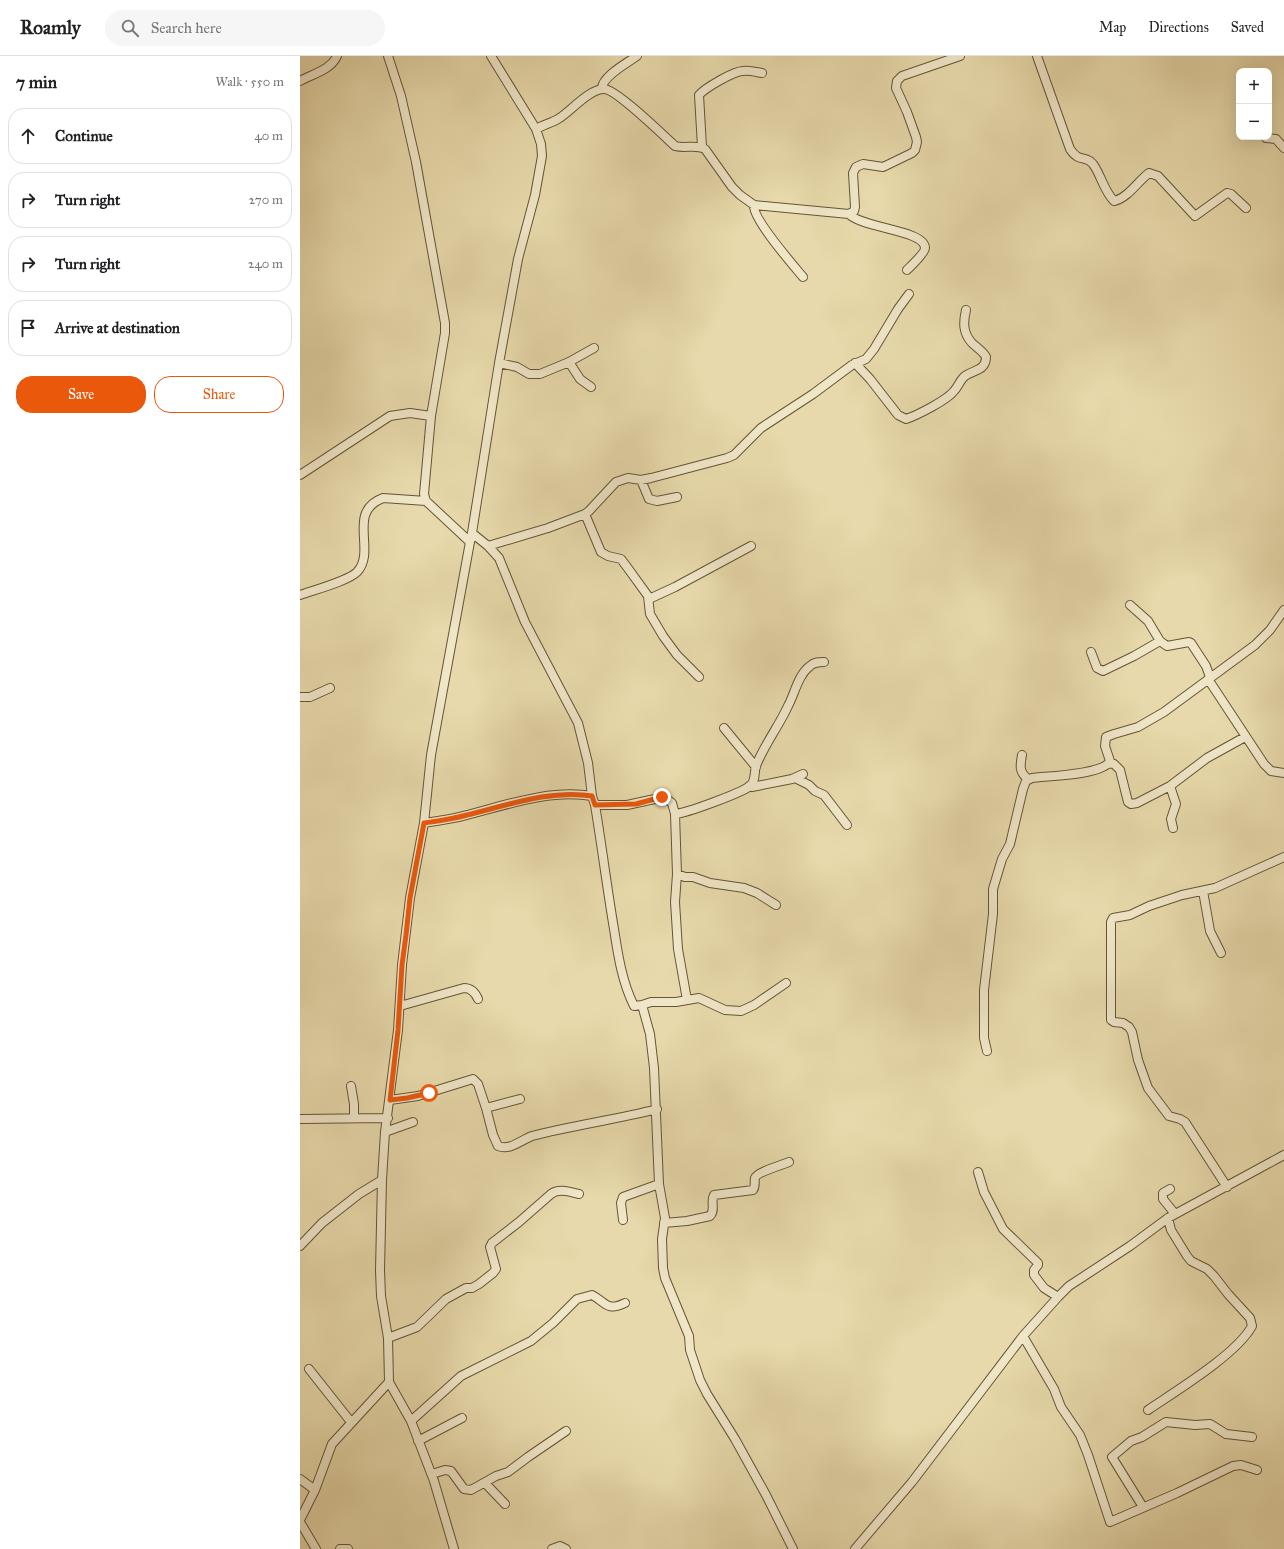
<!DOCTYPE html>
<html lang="en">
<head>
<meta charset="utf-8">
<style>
  :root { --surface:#fff; --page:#f6f6f6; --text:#202124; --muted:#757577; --line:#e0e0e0; --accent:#ea580c }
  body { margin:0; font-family:"IM FELL Great Primer",serif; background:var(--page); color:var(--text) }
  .controls { position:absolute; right:12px; top:12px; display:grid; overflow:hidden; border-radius:8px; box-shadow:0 4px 16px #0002 }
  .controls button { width:36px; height:36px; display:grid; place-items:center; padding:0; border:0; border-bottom:1px solid var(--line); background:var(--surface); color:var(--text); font:20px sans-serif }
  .stop { position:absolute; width:12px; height:12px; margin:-9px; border:3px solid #ea580c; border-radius:50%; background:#fff }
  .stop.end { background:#ea580c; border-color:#fff; box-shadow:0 1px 4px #0008 }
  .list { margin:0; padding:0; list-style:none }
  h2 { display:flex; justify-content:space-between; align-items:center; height:52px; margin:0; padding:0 16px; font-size:17px }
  h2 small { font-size:13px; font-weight:400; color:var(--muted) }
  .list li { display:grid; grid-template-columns:26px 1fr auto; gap:12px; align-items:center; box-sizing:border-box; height:56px; margin:0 8px 8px; padding:0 8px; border:1px solid var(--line); border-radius:16px }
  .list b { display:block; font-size:15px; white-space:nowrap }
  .list em { font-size:13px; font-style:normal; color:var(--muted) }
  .actions { display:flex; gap:8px; padding:12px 16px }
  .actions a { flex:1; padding:9px 0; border:1px solid var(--accent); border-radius:16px; text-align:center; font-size:14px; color:var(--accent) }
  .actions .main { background:var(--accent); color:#fff }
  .icon { flex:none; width:22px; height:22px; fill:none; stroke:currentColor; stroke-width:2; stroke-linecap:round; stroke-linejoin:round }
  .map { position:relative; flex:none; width:984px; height:1493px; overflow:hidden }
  header { display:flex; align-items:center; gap:24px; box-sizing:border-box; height:56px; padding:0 20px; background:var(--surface); border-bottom:1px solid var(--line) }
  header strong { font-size:19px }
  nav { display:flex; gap:22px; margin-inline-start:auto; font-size:14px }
  .search { width:280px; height:36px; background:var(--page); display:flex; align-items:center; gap:10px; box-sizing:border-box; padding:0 14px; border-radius:22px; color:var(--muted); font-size:15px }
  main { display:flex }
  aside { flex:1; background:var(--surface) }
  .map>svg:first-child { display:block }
</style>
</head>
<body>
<header>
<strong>Roamly</strong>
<div class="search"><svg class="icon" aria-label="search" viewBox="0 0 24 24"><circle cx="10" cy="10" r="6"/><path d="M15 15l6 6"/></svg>Search here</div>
<nav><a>Map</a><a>Directions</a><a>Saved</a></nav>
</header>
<main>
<aside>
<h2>7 min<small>Walk · 550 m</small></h2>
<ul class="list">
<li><svg class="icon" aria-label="ahead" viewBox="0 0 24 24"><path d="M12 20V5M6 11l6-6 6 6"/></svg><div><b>Continue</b></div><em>40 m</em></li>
<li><svg class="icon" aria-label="right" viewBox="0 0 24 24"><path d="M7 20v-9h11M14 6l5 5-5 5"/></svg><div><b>Turn right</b></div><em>270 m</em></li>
<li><svg class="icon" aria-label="right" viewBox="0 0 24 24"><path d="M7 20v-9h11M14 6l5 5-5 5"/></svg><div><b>Turn right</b></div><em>240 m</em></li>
<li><svg class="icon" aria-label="arrive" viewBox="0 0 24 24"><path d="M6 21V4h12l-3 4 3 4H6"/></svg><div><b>Arrive at destination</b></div></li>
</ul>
<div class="actions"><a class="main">Save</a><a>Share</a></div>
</aside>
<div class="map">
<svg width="984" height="1493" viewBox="0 0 984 1493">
  <rect width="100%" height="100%" fill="#e7d9ab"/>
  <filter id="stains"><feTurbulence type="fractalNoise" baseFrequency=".005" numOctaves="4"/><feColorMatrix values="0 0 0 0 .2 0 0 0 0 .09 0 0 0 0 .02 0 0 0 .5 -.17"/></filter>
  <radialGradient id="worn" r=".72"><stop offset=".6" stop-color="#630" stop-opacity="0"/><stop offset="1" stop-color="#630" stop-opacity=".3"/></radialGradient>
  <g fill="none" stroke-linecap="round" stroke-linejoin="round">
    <g stroke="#665434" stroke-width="10">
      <path id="minor" d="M737,0L770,93C779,107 786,99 793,108C801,119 804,135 814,145C828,142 838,125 849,117L858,120L895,160L927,137L931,138L946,152
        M0,25C12,18 31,14 37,0
        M302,33C301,21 327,7 337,0
        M236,73C243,69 251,67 258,63C270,56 289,33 304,33C316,33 364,80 375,90C385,93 396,88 405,93L432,131L440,139L454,149L549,158L554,155L555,151L553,117L556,111L563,108L583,111L612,97L615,94L617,86L616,81L607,56L596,32L597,25L602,20L660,0
        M966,82L976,83L984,92
        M402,91L399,39C405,32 434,15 443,15C449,14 456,16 462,17
        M454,149C452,162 493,209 503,221
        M549,158C561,172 625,174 625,192C625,197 611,210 607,214
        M269,306L280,323L291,331
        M199,307L217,311L229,318H240L269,306L294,292
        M555,307L570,323L598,359L606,363C618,359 647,344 654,335C658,331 660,324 665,320C673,314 686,315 686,301C683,295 677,292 672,287C663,277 663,267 666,254
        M0,419L90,360L110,357L131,360
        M341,424L349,443L357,445L377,441
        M285,458L301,496L308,500L321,503L327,511L348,540L350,558L363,580L377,599L399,621
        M172,477L188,490L199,502L225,566L278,667L288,707L292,740L295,749C302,791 307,832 314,873C318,899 322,926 334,950L342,949L350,978L354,1012L359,1128L365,1162L362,1183L363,1212L365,1222L389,1280L390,1294L400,1324L407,1338L435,1383L466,1439L493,1493
        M171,483L199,307L218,203L235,139L242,100L241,88L236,73L191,0
        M188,490L248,472L285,458L289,455L316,426L328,422L341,424L351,422L427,402L434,399L461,372L513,338L552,309L566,303L574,293L598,253L609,238
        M0,539C14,534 48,525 57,516C77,495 46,456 83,442L126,445
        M349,543L375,531L451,490
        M830,549L848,565L860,585
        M791,596L797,612L803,615L834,600L860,585L867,590L889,586L891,587L906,610L910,621
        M908,623L964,708L971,715L984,717
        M0,641H10L30,632
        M424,672L456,711
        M722,699C720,710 719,716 728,723
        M809,707L814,708L820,714L828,746L831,748L837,747L870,730
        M495,722L509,729L515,735L524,739L547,769
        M449,730L452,731L492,723L503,718
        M295,749H327L364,741L372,747L375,758L377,818L375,846L378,893L387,944
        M375,758C387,757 441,737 450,730C456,725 454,716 456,710C464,689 479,670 488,650C495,637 498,619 510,610C514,606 519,606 524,606
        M124,767C138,765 153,763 167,759C206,749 250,733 292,740
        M873,772L871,763L876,748L870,730L907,702L945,681
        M377,818L385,821H393L410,827L444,832L457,837L476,849
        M903,835L910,875L921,897
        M342,949L351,946H376L399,942L425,954L441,955L454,949L486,927
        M100,950L164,932C171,932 175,936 178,943
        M687,995L684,982V934L693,858V833L702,803L710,788L723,733L726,725L732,722C748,720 803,719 810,705L805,690L806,681L814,678L838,671L864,656L955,589L970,574L984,554
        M51,1030L54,1048V1062
        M220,1043L186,1052L193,1079L198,1090C210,1095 221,1084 232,1080C273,1069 315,1064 357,1053
        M90,1044L118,1040L173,1023L178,1028L186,1052
        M0,1063L88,1062
        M85,1076L113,1066
        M678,1116L684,1136L703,1173L738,1207V1209L734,1214V1219L744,1232L758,1241
        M927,1131L885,1066L880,1063L869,1060L848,1032L838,1004L832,976L829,971L823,967L814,966L811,964V866L813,862L830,859L849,850L882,839L915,832L984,801
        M870,1133L863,1137V1143L875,1158
        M323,1164L321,1147L323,1141L359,1128
        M364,1167L387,1165L410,1160C416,1154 410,1146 414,1139L453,1134C456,1130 454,1126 455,1122C457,1116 482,1109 489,1106
        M0,1190L22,1167L59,1138L82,1124
        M723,1280L754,1333L761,1351L780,1379L788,1399L810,1466L877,1437L933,1410L941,1409L957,1414
        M88,1282L117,1271L146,1243L166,1232H172L179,1228L193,1217L196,1213L190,1191L192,1187L219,1166L251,1138C259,1132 270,1136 279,1138
        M9,1313L51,1366
        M89,1326L111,1365L134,1425L154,1493
        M848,1354C876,1335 937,1298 952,1270L950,1262L928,1238L914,1220L907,1213L891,1205L887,1200L871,1174L868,1162
        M111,1365L161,1320L231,1285L253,1267L277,1243L292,1239C306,1246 306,1256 325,1247
        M118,1385L162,1362
        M132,1418L145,1414L151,1415L164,1433L171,1434L196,1420L208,1416L228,1401L266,1375
        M0,1423L15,1434
        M185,1427L205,1448
        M843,1451L812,1401L831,1385L842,1381L866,1366L895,1369L910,1368L926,1378L952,1381
        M0,1464L15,1434L32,1388L89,1326L88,1282L81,1240L80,1214L82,1124L85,1076L98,974L102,909L110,842L124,767L131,699L170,486L126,445L124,438L131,360L145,277V267L116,106L101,40L88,0
        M0,1466L16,1493
        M40,1493H48
        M252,1493L260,1490L266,1493
        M555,1493L612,1426L723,1280L758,1241L769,1230L830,1190L868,1162L984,1099"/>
    </g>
    <use href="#minor" stroke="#efe6c8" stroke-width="8"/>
  </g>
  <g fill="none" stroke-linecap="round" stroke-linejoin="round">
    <path stroke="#ea580c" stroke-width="5" d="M129,1037L107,1042L90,1044L98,974L102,909L106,879L110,842L124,767C138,765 153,763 167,759C205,750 251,733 292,740L295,749L336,748L362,741"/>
  </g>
  <rect width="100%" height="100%" filter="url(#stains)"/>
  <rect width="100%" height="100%" fill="url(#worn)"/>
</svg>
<div class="controls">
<button>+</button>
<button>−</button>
</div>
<div class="stop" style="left:129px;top:1037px"></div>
<div class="stop end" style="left:362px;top:741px"></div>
</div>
</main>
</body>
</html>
